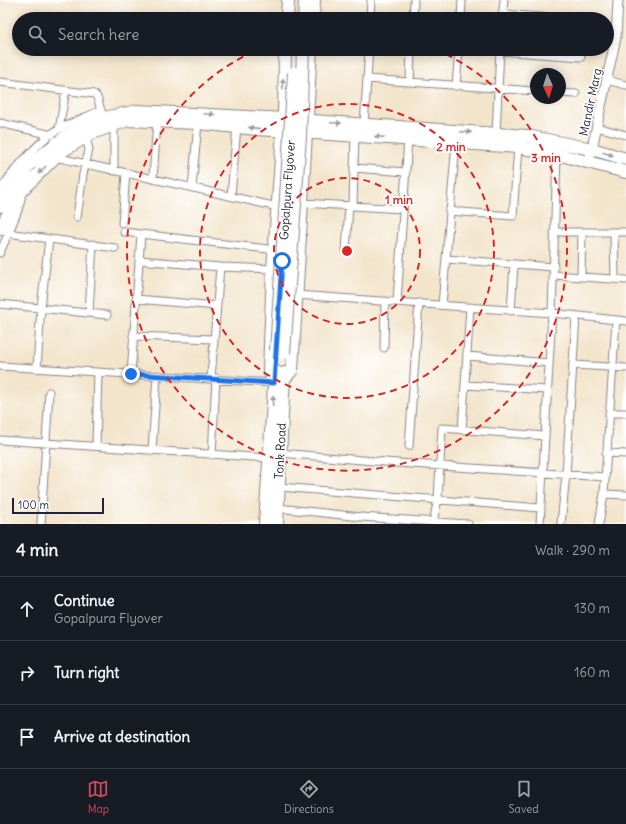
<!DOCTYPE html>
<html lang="en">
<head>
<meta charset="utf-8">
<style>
  :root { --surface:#171b24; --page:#242831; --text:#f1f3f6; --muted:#9ea1a6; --line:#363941; --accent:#d1495b }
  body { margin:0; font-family:Delius,sans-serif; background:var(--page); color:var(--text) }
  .compass { position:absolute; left:530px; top:68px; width:36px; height:36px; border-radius:50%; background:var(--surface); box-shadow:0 2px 10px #0003; rotate:176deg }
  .scale { position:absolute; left:12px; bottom:10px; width:92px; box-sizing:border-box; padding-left:4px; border:2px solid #22223b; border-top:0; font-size:11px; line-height:14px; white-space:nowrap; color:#22223b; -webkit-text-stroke:3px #fff; paint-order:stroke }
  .stop { position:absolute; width:12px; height:12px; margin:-9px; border:3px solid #1a73e8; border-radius:50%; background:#fff }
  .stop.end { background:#1a73e8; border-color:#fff; box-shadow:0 1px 4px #0008 }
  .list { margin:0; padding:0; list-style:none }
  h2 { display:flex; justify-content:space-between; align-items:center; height:52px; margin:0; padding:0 16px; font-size:17px }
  h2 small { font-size:13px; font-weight:400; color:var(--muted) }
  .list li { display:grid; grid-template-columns:26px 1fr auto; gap:12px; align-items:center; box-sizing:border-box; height:64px; padding:0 16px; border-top:1px solid var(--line) }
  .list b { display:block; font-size:15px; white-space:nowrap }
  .list p { margin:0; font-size:13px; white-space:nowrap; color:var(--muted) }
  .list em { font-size:13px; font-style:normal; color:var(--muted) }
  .icon { flex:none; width:22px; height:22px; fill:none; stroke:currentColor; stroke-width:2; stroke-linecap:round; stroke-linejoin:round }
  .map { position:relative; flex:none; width:626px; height:524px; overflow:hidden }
  .search { position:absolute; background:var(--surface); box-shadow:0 2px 10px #0003; left:12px; right:12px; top:12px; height:44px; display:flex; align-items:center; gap:10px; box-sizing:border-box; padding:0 14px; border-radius:22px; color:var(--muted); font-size:15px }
  .sheet { height:244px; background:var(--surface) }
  nav { display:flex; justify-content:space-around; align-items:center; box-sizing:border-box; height:56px; border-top:1px solid var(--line); background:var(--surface); font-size:11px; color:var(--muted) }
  nav a { display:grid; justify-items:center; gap:2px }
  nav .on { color:var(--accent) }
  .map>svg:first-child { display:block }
</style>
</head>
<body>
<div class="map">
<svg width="626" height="524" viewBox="0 0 626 524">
  <rect width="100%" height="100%" fill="#fff"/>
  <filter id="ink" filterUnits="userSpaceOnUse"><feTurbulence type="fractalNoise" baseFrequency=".025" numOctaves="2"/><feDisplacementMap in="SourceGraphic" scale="8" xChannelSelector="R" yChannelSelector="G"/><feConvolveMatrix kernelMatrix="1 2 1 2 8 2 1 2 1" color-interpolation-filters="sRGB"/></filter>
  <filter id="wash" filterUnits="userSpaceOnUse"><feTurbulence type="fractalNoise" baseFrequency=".012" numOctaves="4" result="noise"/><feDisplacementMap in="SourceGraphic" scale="16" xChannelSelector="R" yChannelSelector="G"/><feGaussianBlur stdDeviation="0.9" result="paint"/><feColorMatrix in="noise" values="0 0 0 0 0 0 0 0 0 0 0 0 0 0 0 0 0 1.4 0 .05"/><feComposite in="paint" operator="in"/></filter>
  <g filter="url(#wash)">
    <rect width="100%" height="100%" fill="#f3e5cc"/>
  </g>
  <g filter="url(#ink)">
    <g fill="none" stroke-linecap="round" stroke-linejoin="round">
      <g stroke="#8a8484" stroke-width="9">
        <path id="minor" d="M502,14L566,19
          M370,19L371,0
          M413,19L414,0
          M461,19L462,0
          M502,19L504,0
          M500,51L581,57
          M367,79L536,91
          M607,80L626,85
          M0,82L94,94L97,97L102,114
          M410,82L411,49
          M456,86L459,49
          M560,93L576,94
          M0,123L52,135
          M364,125L369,49
          M597,127L626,135
          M59,129L66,90
          M496,134L500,49
          M55,157L278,207
          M354,168L406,172
          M114,171V124
          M153,179L157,121
          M192,188L198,123
          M0,191C9,175 36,145 51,134C66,124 85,118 101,110
          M231,196L237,126
          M302,203L403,209
          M353,205L355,135
          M449,211L513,216L518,147
          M77,217L83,174L89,150L86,137
          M122,223L126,174
          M124,232L276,250
          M554,232H626
          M614,232L615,279
          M7,233L115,248
          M346,251L349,205
          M0,253C4,241 24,203 21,194
          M446,259L554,267
          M139,260L220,267L273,269
          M554,275L626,280
          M581,276L582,232
          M296,295L552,313L626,321
          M136,299L217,306
          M397,302L408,139
          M0,304L107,315
          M442,305L456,143
          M511,311L514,264
          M89,313L93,244
          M133,336L214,339
          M384,348L385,301
          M467,356L549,363
          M573,365L626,368
          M0,366L274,383
          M37,368L41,307L49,239
          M131,374L141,234
          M211,378L220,267
          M465,385L547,390
          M609,413H626
          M462,430L470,307
          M0,440L269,458
          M96,446L98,373
          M409,446L419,303
          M152,451L157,375
          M280,453L397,463L605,477
          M606,453L626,454
          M212,455L216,378
          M279,487L540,508
          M604,494L626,495
          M278,508L361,517L468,524
          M433,522L438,499L442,428L545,436
          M41,524L49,392
          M540,524L552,313L557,154
          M561,524L566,474L576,316
          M599,524L604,494L616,321"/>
      </g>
      <g stroke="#8a8484" stroke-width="11">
        <path id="tertiary" d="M589,162L616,37L618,0"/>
      </g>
      <g stroke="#8a8484" stroke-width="14">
        <path id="primary" d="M287,19L288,0
          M304,19L305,0
          M313,19L314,0
          M0,206L5,195L29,165L65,137L89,123L104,118L138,111L284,119L527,136L592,149L626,159
          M0,229L20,192L59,153L92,133L128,120L198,123L257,129L518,147L557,154L626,172
          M284,379L292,370L311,49
          M274,380L269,371L273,269L284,119L285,49
          M265,524L275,371
          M277,524L284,373"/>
      </g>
      <use href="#minor" stroke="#fff" stroke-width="7"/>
      <use href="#tertiary" stroke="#fff" stroke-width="9"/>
      <use href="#primary" stroke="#fff" stroke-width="12"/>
      <g stroke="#8a8484" stroke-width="14" stroke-linecap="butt">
        <path id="primary-bridge" d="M276,351L294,73
          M284,353L300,137L303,49"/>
      </g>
      <use href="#primary-bridge" stroke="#fff" stroke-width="12"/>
    </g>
    <defs><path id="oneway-solid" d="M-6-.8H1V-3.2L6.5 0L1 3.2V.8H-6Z"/></defs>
    <g fill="#9c9ca7">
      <use href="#oneway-solid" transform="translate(283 84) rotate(-87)"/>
      <use href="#oneway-solid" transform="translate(209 114) rotate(3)"/>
      <use href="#oneway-solid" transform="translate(336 123) rotate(3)"/>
      <use href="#oneway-solid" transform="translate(254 128) rotate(-174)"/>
      <use href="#oneway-solid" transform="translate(466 132) rotate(4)"/>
      <use href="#oneway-solid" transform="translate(380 137) rotate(-176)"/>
      <use href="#oneway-solid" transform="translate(608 154) rotate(16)"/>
      <use href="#oneway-solid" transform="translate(42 170) rotate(135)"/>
      <use href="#oneway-solid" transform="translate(273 401) rotate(-87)"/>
    </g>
  </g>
  <g fill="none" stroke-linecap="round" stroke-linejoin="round" filter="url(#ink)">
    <path stroke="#1a73e8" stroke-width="5" d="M131,374L274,383L282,261"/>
  </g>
  <g fill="none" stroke="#d62828" stroke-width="2" stroke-dasharray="7 5">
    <circle cx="347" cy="251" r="73"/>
    <circle cx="347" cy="251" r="147"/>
    <path d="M435 49A220 220 0 1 1 259 49"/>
  </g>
  <g text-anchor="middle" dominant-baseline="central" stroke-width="3.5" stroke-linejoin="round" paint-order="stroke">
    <g font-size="12" fill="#22223b" stroke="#fff">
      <text transform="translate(590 102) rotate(-78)">Mandir Marg</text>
      <text transform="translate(287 190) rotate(-86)">Gopalpura Flyover</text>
      <text transform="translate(280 451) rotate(-87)">Tonk Road</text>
    </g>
  </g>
  <circle cx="347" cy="251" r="6" fill="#d62828" stroke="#fff" stroke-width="2"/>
  <g font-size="12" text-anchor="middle" font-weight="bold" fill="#d62828" stroke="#fff" stroke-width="3.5" stroke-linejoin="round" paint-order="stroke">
    <text x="451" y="151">2 min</text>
    <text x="546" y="162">3 min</text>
    <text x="399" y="204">1 min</text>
  </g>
</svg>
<svg class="compass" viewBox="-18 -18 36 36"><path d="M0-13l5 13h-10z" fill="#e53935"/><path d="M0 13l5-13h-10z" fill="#9ea1a6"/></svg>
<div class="scale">100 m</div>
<div class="stop" style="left:282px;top:261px"></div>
<div class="stop end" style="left:131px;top:374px"></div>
<div class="search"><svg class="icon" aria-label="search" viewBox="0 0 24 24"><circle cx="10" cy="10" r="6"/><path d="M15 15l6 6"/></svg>Search here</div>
</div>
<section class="sheet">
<h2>4 min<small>Walk · 290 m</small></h2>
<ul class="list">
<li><svg class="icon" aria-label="ahead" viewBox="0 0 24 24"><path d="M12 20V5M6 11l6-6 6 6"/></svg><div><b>Continue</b><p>Gopalpura Flyover</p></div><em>130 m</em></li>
<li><svg class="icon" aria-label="right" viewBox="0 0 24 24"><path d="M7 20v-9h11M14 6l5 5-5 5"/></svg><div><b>Turn right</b></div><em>160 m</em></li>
<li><svg class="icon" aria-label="arrive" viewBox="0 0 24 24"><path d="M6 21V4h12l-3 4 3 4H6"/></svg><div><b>Arrive at destination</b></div></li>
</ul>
</section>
<nav>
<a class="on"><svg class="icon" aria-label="map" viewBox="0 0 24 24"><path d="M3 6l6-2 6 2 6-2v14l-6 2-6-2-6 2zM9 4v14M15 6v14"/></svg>Map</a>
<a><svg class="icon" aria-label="directions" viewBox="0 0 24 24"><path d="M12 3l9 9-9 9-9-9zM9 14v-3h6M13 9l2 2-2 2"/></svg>Directions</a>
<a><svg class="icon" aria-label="saved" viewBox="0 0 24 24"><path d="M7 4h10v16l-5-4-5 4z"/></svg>Saved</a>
</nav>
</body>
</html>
